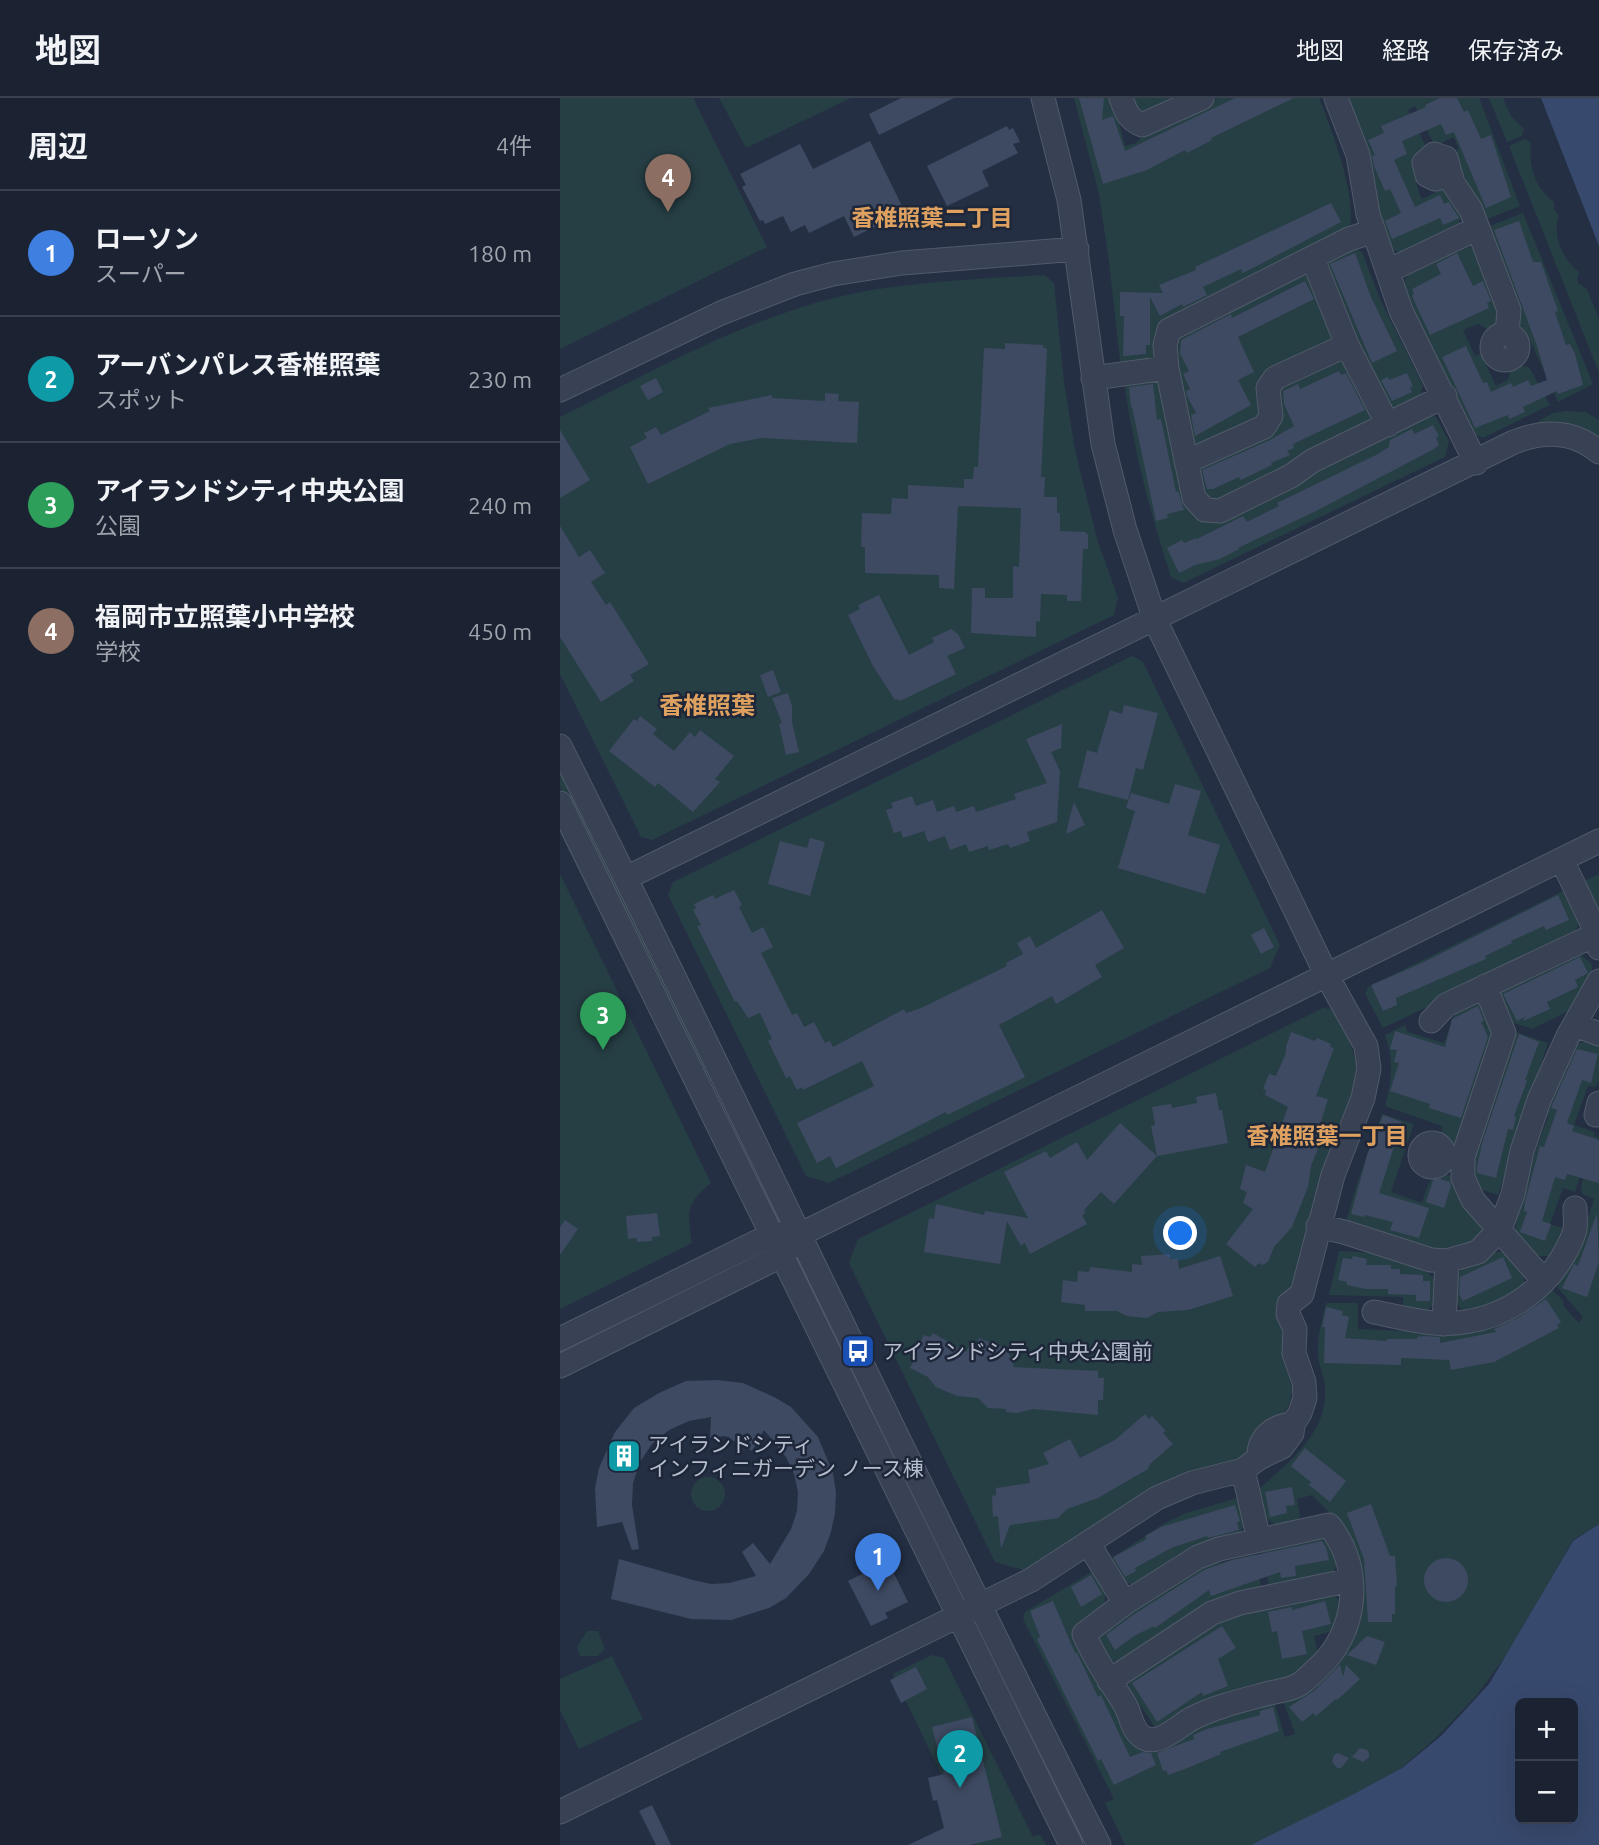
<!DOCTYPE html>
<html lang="ja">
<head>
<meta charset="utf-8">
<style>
  :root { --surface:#1b2333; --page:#282f3f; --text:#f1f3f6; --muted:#a0a4ac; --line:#39404e; --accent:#db2777 }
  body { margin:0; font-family:Ubuntu,"Noto Sans JP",sans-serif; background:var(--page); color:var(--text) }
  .controls { position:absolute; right:21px; bottom:21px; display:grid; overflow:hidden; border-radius:10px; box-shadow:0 7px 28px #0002 }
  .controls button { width:63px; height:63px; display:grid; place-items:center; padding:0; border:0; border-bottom:2px solid var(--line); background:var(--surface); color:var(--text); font:35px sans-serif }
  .you { position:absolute; left:621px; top:1136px; width:24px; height:24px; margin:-18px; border:5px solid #fff; border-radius:50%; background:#1a73e8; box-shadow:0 0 0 10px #1a73e833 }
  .badge { display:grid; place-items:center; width:46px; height:46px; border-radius:50%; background:var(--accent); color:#fff; font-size:23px; font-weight:700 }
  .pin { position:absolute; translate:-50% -58px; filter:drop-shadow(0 2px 4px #0008) }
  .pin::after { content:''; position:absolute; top:37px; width:24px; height:21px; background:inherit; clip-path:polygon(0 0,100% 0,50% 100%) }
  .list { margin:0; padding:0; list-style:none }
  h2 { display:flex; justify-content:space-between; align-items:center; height:91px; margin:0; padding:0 28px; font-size:30px }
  h2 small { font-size:23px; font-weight:400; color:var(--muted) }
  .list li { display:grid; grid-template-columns:46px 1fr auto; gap:21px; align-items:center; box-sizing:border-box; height:126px; padding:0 28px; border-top:2px solid var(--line) }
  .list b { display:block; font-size:26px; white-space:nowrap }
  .list p { margin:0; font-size:23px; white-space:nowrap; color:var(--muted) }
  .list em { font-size:23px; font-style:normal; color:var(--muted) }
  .map { position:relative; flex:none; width:1039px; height:1747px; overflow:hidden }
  header { display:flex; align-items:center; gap:42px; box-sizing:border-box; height:98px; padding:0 35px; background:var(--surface); border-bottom:2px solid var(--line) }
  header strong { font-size:33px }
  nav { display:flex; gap:38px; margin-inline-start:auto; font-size:24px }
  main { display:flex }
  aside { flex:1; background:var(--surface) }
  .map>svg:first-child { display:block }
</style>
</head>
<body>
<header>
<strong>地図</strong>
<nav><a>地図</a><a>経路</a><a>保存済み</a></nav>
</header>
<main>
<aside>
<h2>周辺<small>4件</small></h2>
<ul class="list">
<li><span class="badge" style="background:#3f7fe0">1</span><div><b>ローソン</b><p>スーパー</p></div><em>180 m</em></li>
<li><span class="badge" style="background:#0f9aa8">2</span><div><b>アーバンパレス香椎照葉</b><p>スポット</p></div><em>230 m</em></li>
<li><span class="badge" style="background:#2e9e5b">3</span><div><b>アイランドシティ中央公園</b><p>公園</p></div><em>240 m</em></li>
<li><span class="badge" style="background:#8d6e63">4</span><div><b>福岡市立照葉小中学校</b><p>学校</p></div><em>450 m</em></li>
</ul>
</aside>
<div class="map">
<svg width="1039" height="1747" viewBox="0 0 1039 1747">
  <rect width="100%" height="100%" fill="#242f44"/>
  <path fill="#263f45" d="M0,0H133L207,149L0,251Z
    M159,0H291L186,50Z
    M514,0H553L565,48L576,45L587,33L658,0H759C771,30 800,104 788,134L619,218L597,258L590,266L561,271L549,164L539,96Z
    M569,0H627L589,18L573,12Z
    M784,0H919L960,108L922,123L906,81L897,70L896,59L898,49L894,39L875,48L855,8L848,12L867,51L851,60C858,73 854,88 862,101L893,85L903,114L896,133L846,156L826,150Z
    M929,0H943L951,18L964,31L962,38L947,44Z
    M965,41L971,45C968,68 975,90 994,104V111L999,118C991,138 1004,163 1020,175L1017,179L1018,185L1027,191L1039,221V275L949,48Z
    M963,115L1033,286L998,304L970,242L958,235L925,130Z
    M901,145L918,153L942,215L940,227L927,231L918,226L903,232L915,258L921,256L936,288L948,282L950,274L956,268L969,269L990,307L923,340L911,335L841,192L851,168Z
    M791,148L802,154L820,201L863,288L858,303L832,312L812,280L765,165Z
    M738,174L757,182L776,234L773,245L713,274L700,323L633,348L610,243Z
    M484,177L494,185L504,284L515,352L537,441L558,500L554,517L92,742L81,739L0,576V319C78,281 159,235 242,209C320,184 403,182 484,177Z
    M778,258L789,262L813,310L807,329L717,372L715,378L659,406L639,398L635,370L708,335L718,287Z
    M595,280L603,286L633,410L734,385L765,370V365L865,316L876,319L889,343L885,359L623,485L611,479C590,414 573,351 564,282Z
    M1006,313L1026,314L1039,322V341C1018,327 997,328 972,327L993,315Z
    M572,558L583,564L720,847L710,870L269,1085L246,1078L108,797L113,784Z
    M0,672L140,956L157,1003L0,688Z
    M0,776L151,1085C126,1105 127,1115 132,1145L0,1211Z
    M1039,776V814L1022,784Z
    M1005,792L1019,821L1015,839L823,930L805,896L808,889Z
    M1017,854L1032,866V875L1011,912L972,931L948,923L938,893Z
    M918,904L922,905L935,929L901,1041L896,1045L888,1046L881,1040L882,1028L825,1008C832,984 834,961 825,937L845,927L848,934L884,945L896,912Z
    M763,910L774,911C786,935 798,956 798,984L725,1241L726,1268L732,1292L730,1304L723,1319L697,1350L678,1364L466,1473L435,1464L289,1165L298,1141Z
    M953,933L988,945L938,1097L914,1089L910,1066Z
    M1029,942L1039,948V983L1035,989L1028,988L1014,1027L1035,1034L1034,1038L1038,1039L1032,1058L1025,1063L1015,1094L1003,1090L990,1126L1007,1132L994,1158H976C970,1152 960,1144 957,1137C949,1121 981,1039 988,1019L984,1017L1014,947Z
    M822,1016L854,1026L831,1094L862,1105C868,1087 870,1071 892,1078L923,1127L924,1133L921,1141L888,1156L786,1124L797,1086Z
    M1039,1049V1426L1013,1442L949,1553L917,1597L878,1638L840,1671L800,1695L692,1747H565L545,1705L554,1701L463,1521L465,1514L533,1473L545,1492V1511L512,1532L568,1632L634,1627L713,1600L725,1639L735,1636L721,1597L790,1538L775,1420L752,1397L737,1401L740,1418L738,1423L717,1428L705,1419L699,1391C728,1365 768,1335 765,1290C765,1281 761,1273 759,1264C755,1244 762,1224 766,1205H798V1231L846,1233L847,1228L992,1192L1003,1202L1004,1209L1019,1225L1023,1219L998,1190L999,1178L1023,1135L1034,1101L1022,1096C1018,1083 1032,1063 1039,1049Z
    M779,1153C809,1154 856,1158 876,1183V1204L863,1216L843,1212V1199L769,1197Z
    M932,1154H947L964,1175V1192L907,1217L895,1204V1179L903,1170Z
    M131 1396a17 17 0 1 1 34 0a17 17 0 1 1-34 0Z
    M681,1399L685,1423L678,1441L578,1489L561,1482L549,1462L605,1425L626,1415Z
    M760,1439L771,1445L779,1462L772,1478L710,1492L701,1452Z
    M695,1456L702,1494L561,1566L545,1560L538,1547L542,1532L628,1476L643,1469Z
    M772,1493L782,1508L775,1532L754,1538L759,1560L734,1581L598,1634L581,1608L578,1610L568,1595L569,1577L659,1519Z
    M27,1533H38L45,1551L38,1558H20L17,1549Z
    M372,1557L384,1560L473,1739L480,1736L486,1747H415L333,1576Z
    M52,1558L83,1621L19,1651L0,1612V1581Z"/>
  <path fill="#37496d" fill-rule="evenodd" d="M981,0H1039V148Z
    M1039,1426V1747H691L794,1696L842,1670L881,1638L929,1586L1013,1443ZM960,1605H1013V1721H960Z"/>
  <path fill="#3e4a62" d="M341,0H394L319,37L309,16Z
    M519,0H544L542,22L553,18L565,53L675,0H734L651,40L652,42L627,55L625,52L587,72L543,86Z
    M880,0H897L904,14L908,12L921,41L931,37L951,99L926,110L894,34L886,37L881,26L842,43L847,56L834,62L855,109L880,97L884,106L889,104L899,120L883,127L880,120L832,141L825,123L841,115L830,91L825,93L814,68L812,58L815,57L808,42L824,35L821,28L866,9L865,7Z
    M447,28L449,32L453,30L460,44L453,46L458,55L422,73L429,88L387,108L367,68Z
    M310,43L345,114L294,139L284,118L249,135L245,127L231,134L223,118L205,126L203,122L200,123L182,89L186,87L180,76L240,46L253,71Z
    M771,105L781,124L683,175L681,171L643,189L647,197L623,209L622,206L600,218L590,199V247H586V256L563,258L564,218H560V194L603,195L599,187L636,172L635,169Z
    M959,123L973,164H981L998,213L995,214L1006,247L1010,246L1015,256L1023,287L998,296L997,293L963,309L965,314L949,321L948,317L915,330L882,259L906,248L923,285L927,284L931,294L951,285L953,289L968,282L971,288L987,282L977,248L934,132Z
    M795,155L811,199L837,253L812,265L770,166Z
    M897,155L913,188L923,183L931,203L927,205L929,210L870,237L852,198L854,196L852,191L881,176L876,166Z
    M745,183L754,201L678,239L694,274L678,282L691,307L635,338L631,317L636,315L627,298L626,293L630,291L623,276L629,273L620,256L621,242L671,216L672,220Z
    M445,245L483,247V249L487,251L481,379H485L484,399H497V415H500V433L526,434V436H528V451H523L521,503H507V497L481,496L480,524L476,523V539L411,535L412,490H425V500H453V468L459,469L461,410L398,408L394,491L379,490V477L305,475V449H301L302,415L331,416L332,400L348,401V387L404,390V381H413L414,369H418L424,250L445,251Z
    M779,273L781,277L786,275L805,312L733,346L734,350L727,353L730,357L711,365L712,367L681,382L679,379L653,391H647L642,372L710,342L734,328L724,306L723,293L738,286L740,291Z
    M847,275L853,288L850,290L852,294L832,303L821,282L828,279L829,282Z
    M96,280L103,294L88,302L80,288Z
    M593,286L597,322L601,321L616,394L618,393L624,412L607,416L608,420L596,423L572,309H571L569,289Z
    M265,295L279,296L278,303L299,304L297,345L202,340L170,346L88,386L70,349L87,340L84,335L96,329L101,337L150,313L148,310L212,297V300L265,303Z
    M873,327L879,338L876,340L879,347L874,351L756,413L678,450L679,451L660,461L635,467L619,475L607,450L622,442L624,445L636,440L637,441L683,418L687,424L719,408L717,405L816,357L829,349L830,342L852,331L854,336Z
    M0,332L30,382L0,400Z
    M0,428L19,459L30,452L45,475L31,484L46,507L50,504L89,566L70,577L74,583L41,604L0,539Z
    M319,497L349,557L374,544L372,540L391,531L398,536L405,550L387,558L396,576L340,603L338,601L335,602L313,568L288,517L300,511L298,507Z
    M213,572L221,594L208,599L200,577Z
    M228,595L232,608V624L239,654L226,657L219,626L222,625L212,600Z
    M564,607L598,615L583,672L576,670L568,702L518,689L527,652L537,655L550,612L562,616Z
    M80,618L97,631L93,636L114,653L130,634L135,639L140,632L174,658L155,681L160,684L133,714L98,685L95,689L49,653L74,621L77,623Z
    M502,626L501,650L491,654L500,673L497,724L467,734L470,743L450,750L448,746L429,752L428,748L409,754L406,746L390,752L385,738L368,744L364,733L343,740L341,733L334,735L326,712L333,710L331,705L352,698L356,708L373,702L377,714L394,708L396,714L414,708L416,714L456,701L454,696L487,685L466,641Z
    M615,686L641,693L628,737L660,747L645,796L558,770L575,713L566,710L571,695L609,706Z
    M514,704L525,727L506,736L509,722Z
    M250,740L265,744L250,798L208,786L220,743L247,750Z
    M174,792L182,807L179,809L192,835L203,829L213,849L201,855L232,917L237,915L244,929L254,924L265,945L270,943L273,949L344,911L346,915L361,910L447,868L446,865L463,856L457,845L470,838L476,850L542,812L564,850L535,867L542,879L496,906L492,898L439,927L465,979L387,1017L386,1014L276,1070L270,1058L257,1065L237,1025L314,988L302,963L243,992L242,989L237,992L230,978L226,980L208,943L212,941L200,915L188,920L177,903L175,904L137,828L141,827L133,812L136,810L134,806L153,797L155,801Z
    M998,797L1009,822L986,832L984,828L951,843L952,845L925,858L926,861L836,900L837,907L823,913L811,887L862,865Z
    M704,830L714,849L701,856L691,837Z
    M1020,859L1028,875L1015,882L1018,889L987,904L990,911L963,923L965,919L957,923L943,896Z
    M918,908L924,923L921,924L928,939L901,1020L869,1010L870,1006L830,993L839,965L834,964L837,952L830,951L835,933L885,949L892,921Z
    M731,934L755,943L757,940L771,946L770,949L774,950L756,998L768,1001L757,1036L763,1038L751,1068L748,1089L732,1129L714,1149L708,1164L702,1167L699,1165L695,1169L666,1146L693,1111L683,1105L687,1094L680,1091L686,1067L705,1074L728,1009L705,997L706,992L703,991L709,976L716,978L726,955V949Z
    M959,936L979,944L965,982L967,983L954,1018L956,1019L953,1032L948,1031L936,1080L917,1075V1068L923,1042Z
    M1017,951L1038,956L1031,985L1022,982L1007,1025L1014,1028L1012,1033L1039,1042V1085L1007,1076L1005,1082L995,1079L982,1123L991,1126L985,1143L960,1134L967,1114L964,1113L965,1103L980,1048L984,1049L997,1012L991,1010L992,1007Z
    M656,995L659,1012H662L668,1045L597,1058L591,1028L595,1027L592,1009L611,1006L612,1010L637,1005L636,999Z
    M823,1017L842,1024L819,1095L869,1110L859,1140L830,1132L833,1124L805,1117L804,1119L791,1116L807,1057Z
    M560,1025L597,1058L554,1106L541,1094L524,1112L526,1115L522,1117L527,1126L470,1156L465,1145L461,1148L447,1123L440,1166L364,1154L369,1120L374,1121L376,1106L424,1117L425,1113L468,1120L444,1074L486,1053L490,1060L517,1044L527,1062Z
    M874,1079L890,1084L891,1088L884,1110L866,1104Z
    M97,1115L100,1138L92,1139V1143L77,1144V1140L68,1141L66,1118Z
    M1037,1115L1039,1164L1027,1199L1002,1190L1014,1166L1018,1168Z
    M5,1122L18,1131L0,1157V1129Z
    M610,1156V1161H618L619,1171L660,1158L673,1198L628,1212L598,1214L587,1220L567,1218L557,1213H525V1207L501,1204L503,1182L517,1184L518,1173L529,1174L530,1169L572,1174V1166L582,1167L581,1158Z
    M793,1158L807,1161L806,1167H831V1171H840V1176L863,1177V1183H870V1203H856V1197L828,1196V1191H806L787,1187V1184L778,1182L783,1160L792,1161Z
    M943,1159L952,1180L903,1203L899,1196L900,1179Z
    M986,1201L1001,1224L997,1227L999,1230L934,1264L891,1272L889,1262L841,1260V1267L764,1265L765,1229H762L766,1209L783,1213L782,1217L789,1219L785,1240L827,1243V1241H857V1239L863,1238L880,1239V1245L936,1234L934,1231L958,1220Z
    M373,1235L406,1254L411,1245L416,1248L419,1240L450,1252L449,1258H454L453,1269L538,1273V1280H544L543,1302H538V1317L473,1311L457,1315L446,1314V1311L428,1310L418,1300L397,1298L376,1289L368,1279L350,1270L357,1255L354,1254L364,1237L370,1239Z
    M157,1282L183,1285L214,1299L231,1309L258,1339L273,1375L276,1395L275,1415L271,1434L264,1453L249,1476L226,1500L209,1510L171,1522L131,1521L51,1501L59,1461L133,1482L151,1486L169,1485L196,1478L182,1454L193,1445L210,1466L231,1431L237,1413L238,1394L234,1376L226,1359L204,1332L192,1353L165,1338L150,1340L151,1319L129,1323L109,1332L92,1346L80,1364L73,1385L72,1407L79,1451L72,1452L62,1424L37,1429L35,1390L39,1370L55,1334L74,1310L99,1295L126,1283Z
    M585,1316L589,1321L592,1318L606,1333L603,1335L613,1346L590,1366L588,1371L538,1400L507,1411L498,1420L450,1427L441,1451L438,1418L433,1419L432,1398L436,1397V1390L470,1385L468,1372L489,1366L483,1355L510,1341L520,1360L555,1342Z
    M745,1350L786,1383L770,1404L748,1386L752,1385L731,1368Z
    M732,1389L735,1407L726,1408L727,1415L710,1419L705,1394Z
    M811,1406L830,1458H835L837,1488H835V1516H832V1524H808L804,1461L787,1415Z
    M675,1407L680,1423L677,1424L679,1432L648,1440L647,1438L611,1450L575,1470L576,1473L565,1479L553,1459L587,1441L585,1438L601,1429Z
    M762,1443L766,1449L769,1462L735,1468L736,1478L721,1480L720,1474L651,1498L649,1492L595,1530L594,1528L574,1538L555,1552L546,1537L573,1517L644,1472L672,1462Z
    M323,1453L348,1504L325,1515L328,1520L311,1528L288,1483L304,1475L300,1465Z
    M864 1482a22 22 0 1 1 44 0a22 22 0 1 1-44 0Z
    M531,1477L542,1496L521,1509L511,1489Z
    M493,1503L515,1555H517L538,1599L541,1597L570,1659L583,1654L591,1655L596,1667L554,1687L541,1661L538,1663L477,1541L480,1539L470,1513Z
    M765,1503L771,1526L742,1533L747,1556L722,1561L717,1533L712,1534L708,1514L732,1509V1512Z
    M662,1528L676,1550L658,1561L668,1588L643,1598L642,1594L597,1624L572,1585Z
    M807,1538L825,1544L816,1567L787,1557Z
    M780,1567L783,1579L786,1567L800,1581L776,1603L777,1600L756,1618L753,1615L742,1624L729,1609L754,1593Z
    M356,1569L367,1591L341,1605L330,1582Z
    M713,1609L719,1633L660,1654L661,1656L625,1671L608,1677L606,1672L603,1673L597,1655L634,1641L633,1637L647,1631L700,1617V1613Z
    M412,1619L442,1739L410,1747H348L384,1730L377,1702L373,1703L368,1680L384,1676L372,1629Z
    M800,1650L807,1652L809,1655V1659L803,1664L792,1659Z
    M778,1655L789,1660L781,1670H777L772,1664L774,1657Z
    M92,1707L111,1747H96L79,1713Z"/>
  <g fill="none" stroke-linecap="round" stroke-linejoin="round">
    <g stroke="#515a6b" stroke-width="25">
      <path id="minor" d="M561,0C566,14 568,21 582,27L642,0
        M776,0L798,57L808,116L841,213L916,365
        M888,72L883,79L875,81L867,77L864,65L874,56L886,60L893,85L911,112L949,212L947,236
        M814,133L789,141L609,232L605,247L607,270L634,400L645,412L660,413L731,378L752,363L885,298
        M753,161L787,247L828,327
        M828,173L918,130
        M932 249a13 13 0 1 1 26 0a13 13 0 1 1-26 0Z
        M533,280L607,270
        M0,292L161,215L235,186L273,176L342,165L517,151
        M626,364L704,329L711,318L708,290L715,280L787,247
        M0,648C183,1013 355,1383 539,1747
        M0,705L511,1747
        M1002,762L1037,836L1039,850
        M66,780L954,344C984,332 1013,332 1039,354
        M925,888L944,935L903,1059V1080L913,1102L984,1183
        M871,923L886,907L1039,835
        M1016,927L1039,936
        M1036,1017L1039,1005
        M860 1057a12 12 0 1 1 24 0a12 12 0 1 1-24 0Z
        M758,1128L784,1134L871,1162L887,1163L918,1154L940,1131L953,1096L962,1053L979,1002L1008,938L1039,883
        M814,1214C844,1220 874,1229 905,1224C948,1218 987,1190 1007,1151C1010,1145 1014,1138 1015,1131C1016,1125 1015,1117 1015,1110
        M884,1226L887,1163
        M0,1241L213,1136H227
        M0,1268L223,1157L241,1136L1039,743
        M699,1360C698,1339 713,1328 733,1326
        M683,1372L699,1442
        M769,1427C804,1470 798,1535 757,1571C750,1577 744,1585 736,1588C728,1592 718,1593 710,1595C684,1602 657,1608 633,1620C619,1627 597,1651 581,1638C571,1630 571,1616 564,1605C550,1582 535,1562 524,1536L565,1505L638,1459L659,1451Z
        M528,1445L565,1505
        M549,1583L652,1515L680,1505L791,1482
        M0,1714L471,1482L597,1400L632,1385L683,1372L699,1360L722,1349L732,1335L733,1326L740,1315L745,1300L744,1284L734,1255L735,1231L728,1216L729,1206L742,1196L773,1077L803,1000L809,971L806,948L767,878L595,522L565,432L543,346L509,102L483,0"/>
    </g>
    <use href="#minor" stroke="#394254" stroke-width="23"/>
  </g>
  <defs>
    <g id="bus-square" transform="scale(1.75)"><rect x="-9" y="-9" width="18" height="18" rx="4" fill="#1a4fb4" stroke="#1e2739"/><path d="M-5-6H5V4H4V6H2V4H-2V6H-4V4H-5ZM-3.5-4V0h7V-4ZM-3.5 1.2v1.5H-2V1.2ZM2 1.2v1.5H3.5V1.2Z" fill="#fff"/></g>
    <g id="building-square" transform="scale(1.75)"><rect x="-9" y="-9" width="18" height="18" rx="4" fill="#0f9aa8" stroke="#1e2739"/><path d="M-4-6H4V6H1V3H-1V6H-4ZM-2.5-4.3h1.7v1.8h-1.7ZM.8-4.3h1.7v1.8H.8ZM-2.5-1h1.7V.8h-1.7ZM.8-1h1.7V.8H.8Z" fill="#fff"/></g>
  </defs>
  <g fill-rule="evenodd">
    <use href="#bus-square" x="298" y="1253"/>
    <use href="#building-square" x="64" y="1358"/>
  </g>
  <g text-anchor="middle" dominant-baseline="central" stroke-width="5" stroke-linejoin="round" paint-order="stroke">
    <g font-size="21" fill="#b6bdcd" stroke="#1e2739" text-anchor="start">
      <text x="322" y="1253">アイランドシティ中央公園前</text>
      <text x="88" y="1346">アイランドシティ<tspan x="88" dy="24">インフィニガーデン ノース棟</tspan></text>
    </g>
    <g font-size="23" font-weight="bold" fill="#dfa160" stroke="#1e2739">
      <text x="372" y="119">香椎照葉二丁目</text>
      <text x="767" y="1037">香椎照葉一丁目</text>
    </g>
    <g font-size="24" font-weight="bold" fill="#dfa160" stroke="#1e2739">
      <text x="147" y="607">香椎照葉</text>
    </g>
  </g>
</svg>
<div class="controls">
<button>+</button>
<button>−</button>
</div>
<div class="you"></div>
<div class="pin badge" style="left:318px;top:1493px;background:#3f7fe0">1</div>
<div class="pin badge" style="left:400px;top:1690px;background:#0f9aa8">2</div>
<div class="pin badge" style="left:43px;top:952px;background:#2e9e5b">3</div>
<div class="pin badge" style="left:108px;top:114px;background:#8d6e63">4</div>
</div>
</main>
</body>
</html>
